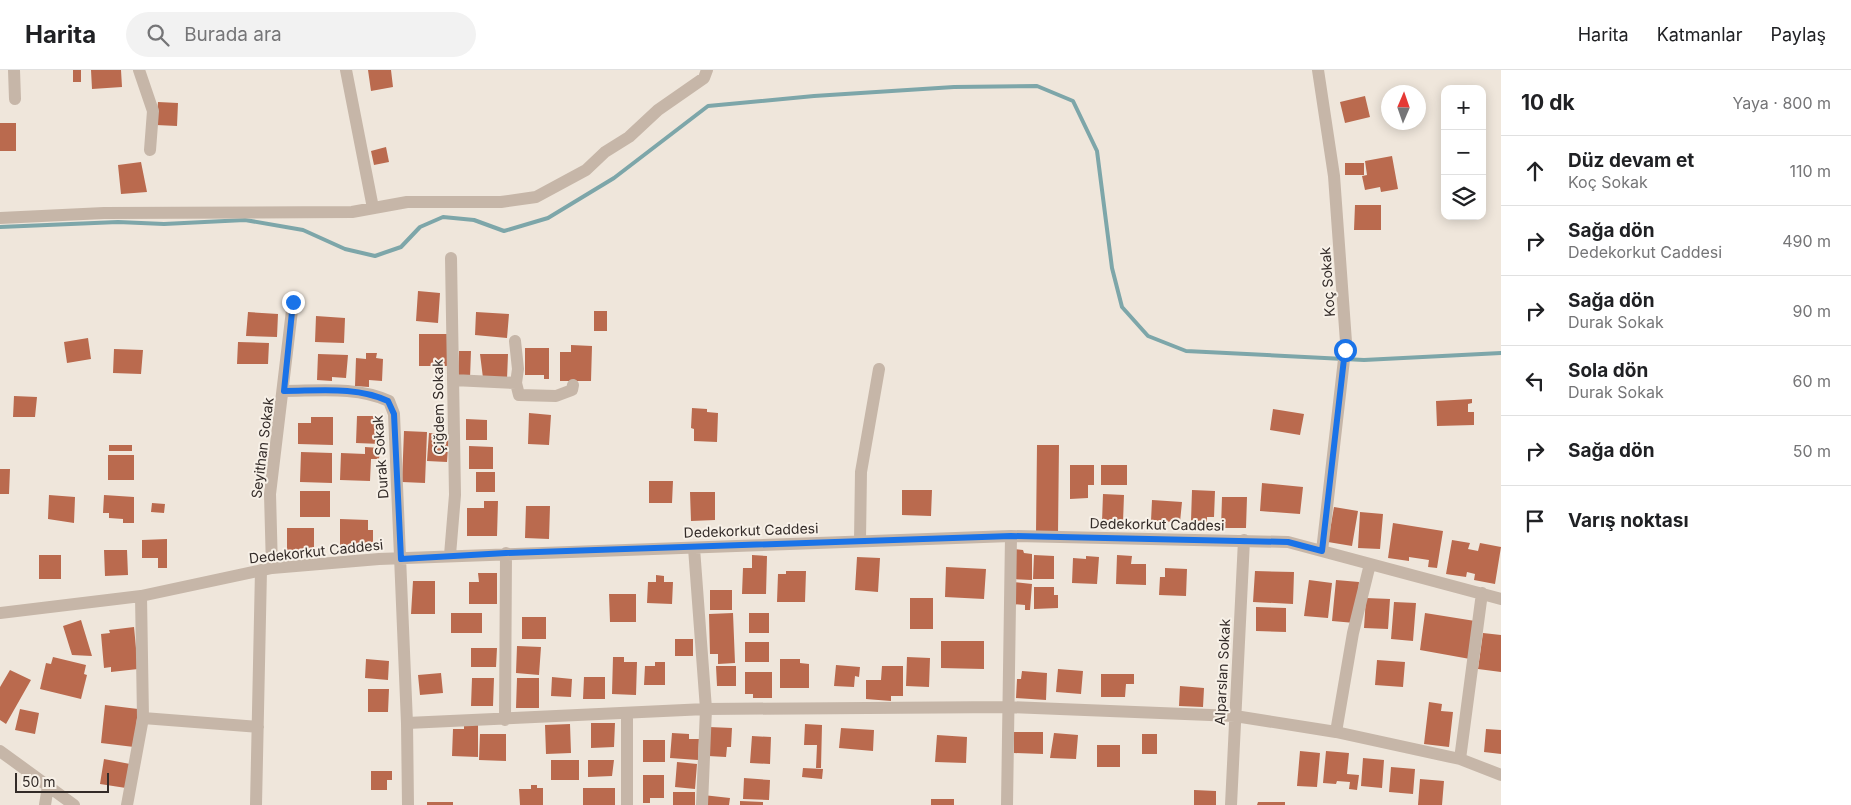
<!DOCTYPE html>
<html lang="tr">
<head>
<meta charset="utf-8">
<style>
  :root { --surface:#fff; --page:#f2f2f2; --text:#202124; --muted:#757577; --line:#e0e0e0 }
  body { margin:0; font-family:Inter,sans-serif; background:var(--page); color:var(--text) }
  .controls { position:absolute; right:15px; top:15px; display:grid; overflow:hidden; border-radius:10px; box-shadow:0 2px 12px #0003 }
  .controls button { width:45px; height:45px; display:grid; place-items:center; padding:0; border:0; border-bottom:1px solid var(--line); background:var(--surface); color:var(--text); font:25px sans-serif }
  .compass { position:absolute; left:1381px; top:15px; width:45px; height:45px; border-radius:50%; background:var(--surface); box-shadow:0 2px 12px #0003; rotate:2deg }
  .scale { position:absolute; left:15px; bottom:12px; width:94px; box-sizing:border-box; padding-left:5px; border:2px solid #332b28; border-top:0; font-size:14px; line-height:18px; white-space:nowrap; color:#332b28; -webkit-text-stroke:4px #f7f0e7; paint-order:stroke }
  .stop { position:absolute; width:15px; height:15px; margin:-11px; border:4px solid #1a73e8; border-radius:50%; background:#fff }
  .stop.end { background:#1a73e8; border-color:#fff; box-shadow:0 1px 5px #0008 }
  .list { margin:0; padding:0; list-style:none }
  h2 { display:flex; justify-content:space-between; align-items:center; height:65px; margin:0; padding:0 20px; font-size:21px }
  h2 small { font-size:16px; font-weight:400; color:var(--muted) }
  .list li { display:grid; grid-template-columns:32px 1fr auto; gap:15px; align-items:center; box-sizing:border-box; height:70px; padding:0 20px; border-top:1px solid var(--line) }
  .list b { display:block; font-size:19px; white-space:nowrap }
  .list p { margin:0; font-size:16px; white-space:nowrap; color:var(--muted) }
  .list em { font-size:16px; font-style:normal; color:var(--muted) }
  .icon { flex:none; width:28px; height:28px; fill:none; stroke:currentColor; stroke-width:2; stroke-linecap:round; stroke-linejoin:round }
  .map { position:relative; flex:none; width:1501px; height:735px; overflow:hidden }
  header { display:flex; align-items:center; gap:30px; box-sizing:border-box; height:70px; padding:0 25px; background:var(--surface); border-bottom:1px solid var(--line) }
  header strong { font-size:24px }
  nav { display:flex; gap:28px; margin-inline-start:auto; font-size:18px }
  .search { width:350px; height:45px; background:var(--page); display:flex; align-items:center; gap:12px; box-sizing:border-box; padding:0 18px; border-radius:28px; color:var(--muted); font-size:19px }
  main { display:flex }
  aside { flex:1; background:var(--surface) }
  .map>svg:first-child { display:block }
</style>
</head>
<body>
<header>
<strong>Harita</strong>
<div class="search"><svg class="icon" aria-label="search" viewBox="0 0 24 24"><circle cx="10" cy="10" r="6"/><path d="M15 15l6 6"/></svg>Burada ara</div>
<nav><a>Harita</a><a>Katmanlar</a><a>Paylaş</a></nav>
</header>
<main>
<div class="map">
<svg width="1501" height="735" viewBox="0 0 1501 735">
  <rect width="100%" height="100%" fill="#efe6db"/>
  <g fill="none" stroke-linecap="round" stroke-linejoin="round">
    <path stroke="#7da6a9" stroke-width="4" d="M0,157L118,152L164,154L245,150L303,160L345,179L375,186L401,177L420,157L443,147L474,150L504,161L548,148L614,108L708,36L814,26L954,17L1037,16L1073,31L1097,81L1112,198L1122,237L1148,266L1186,281L1364,290L1501,283"/>
  </g>
  <path fill="#ba6a4e" d="M73,0H81V12H73Z
    M91,0H121L122,17L92,19Z
    M368,0H391L393,17L371,21Z
    M1365,26L1370,47L1345,53L1340,32Z
    M158,32L178,33L177,56L156,55Z
    M0,53H16V81H0Z
    M386,77L389,92L374,95L371,81Z
    M1392,86L1398,119L1381,122L1380,117L1365,120L1362,106L1367,105L1365,91Z
    M141,92L147,122L121,124L118,95Z
    M1345,93H1364V105H1345Z
    M1355,135H1381V160H1354Z
    M418,221L440,223L438,253L416,251Z
    M594,241H607V261H594Z
    M248,242L278,244L277,267L246,266Z
    M476,242L509,244L507,268L475,265Z
    M316,246L345,248L344,273L315,272Z
    M419,264H447V296H419Z
    M88,268L91,289L67,293L64,272Z
    M238,272L269,273L268,294H237Z
    M571,275L592,276L591,311H560V282H571Z
    M525,278H549V309H544V305H525Z
    M114,279L143,280L141,304L113,303Z
    M459,281H471L470,308L458,307Z
    M366,283H377L376,288L383,289L382,311L369,310V317L355,316L356,288L366,289Z
    M318,284L348,285L346,308L332,307V311L317,310Z
    M480,284H508L507,309L483,308Z
    M14,326L37,327L35,347H13Z
    M1472,329V333L1468,334V342H1474V355L1437,356L1436,331Z
    M692,338L707,339V342L718,343L717,372L694,371V359L691,358Z
    M1273,339L1304,344L1300,365L1270,360Z
    M529,343L551,345L549,375L528,374Z
    M357,346H382L381,374L356,373Z
    M311,347H333V375L298,374V353H311Z
    M466,349L487,350V370H466Z
    M404,361L427,362L425,413L402,412Z
    M429,363L449,364L447,392L427,391Z
    M109,375H132V381H109Z
    M1037,375H1059L1058,464L1036,463Z
    M469,376L493,377V399H469Z
    M365,377L380,378L379,389H371L370,411L340,410L341,383L365,384Z
    M301,382L332,383V413L300,412Z
    M108,385H134V410H108Z
    M1070,395H1094V415H1088V428L1070,429Z
    M1101,395H1127V415H1101Z
    M0,399H10L9,424H0Z
    M476,402H495V422H476Z
    M649,411H673L672,433H649Z
    M1262,413L1303,417L1300,444L1260,441Z
    M902,420H932L931,446L902,445Z
    M1192,420L1215,421L1214,447H1207V452L1191,451Z
    M300,421H330V447H300Z
    M690,422H715V450L691,451Z
    M1103,424L1124,425L1123,452H1102Z
    M49,425L75,427L74,453L48,449Z
    M104,425L134,427V453H123V449L109,448V443H103Z
    M1222,427H1247L1246,458H1221Z
    M1152,430L1182,432L1180,452L1151,451Z
    M484,431H498L497,466H467V438H484Z
    M152,433L165,434L164,443L151,442Z
    M526,436H550L549,469L525,468Z
    M1334,437L1358,441L1352,476L1328,472Z
    M1360,442L1383,444L1380,479L1358,478Z
    M340,449L368,450V460H373V478H340Z
    M1393,453L1443,461L1437,498L1428,497L1429,490L1409,487V491L1388,488Z
    M287,458H314V481L287,480Z
    M167,469V498H158V488H142V470Z
    M1452,470L1470,473L1468,479L1478,481L1480,473L1501,477L1495,514L1474,510L1475,504L1467,502L1466,507L1446,504Z
    M1014,479L1023,480L1024,483L1032,484V510L1013,509Z
    M104,480H127L128,505L105,506Z
    M39,485H61V509H39Z
    M752,485L767,486L766,524H742L743,498H752Z
    M1034,485L1054,486V509H1033Z
    M1117,485L1132,486L1131,494H1146V515L1116,514Z
    M1086,486L1099,487L1097,514L1072,513L1073,488L1086,489Z
    M857,487L880,488L878,522L855,520Z
    M946,497L986,499L984,529L945,527Z
    M1165,498L1187,499L1186,526L1159,525L1160,507H1165Z
    M786,501H806L805,532H777L778,504H786Z
    M1255,501L1294,502L1293,534L1253,532Z
    M478,503H497V534H469V512H479Z
    M656,505L664,506V512H673L672,534L647,533L648,512H656Z
    M1309,510L1332,513L1328,548L1304,546Z
    M1336,510L1359,512L1355,553L1332,551Z
    M413,511H435V544H411Z
    M1013,512L1032,514L1030,540H1025V535L1011,534Z
    M1034,517H1054V525H1058V538L1034,539Z
    M710,520H732V540H710Z
    M609,524H636V552H610Z
    M910,528H933V559H910Z
    M1366,528L1390,529L1388,559L1364,558Z
    M1394,532L1416,533L1413,571L1391,569Z
    M1256,537L1286,538V562L1256,561Z
    M451,543H482V563H451Z
    M733,543L735,593L718,594V584H710L709,544Z
    M749,543H769V563H749Z
    M1425,543L1475,551L1470,589L1420,580Z
    M522,547H546V569H522Z
    M81,550L92,586L72,585L63,556Z
    M134,557L138,599L111,602V597L104,598L101,564L110,563L109,560Z
    M1483,563L1501,565V602L1478,599Z
    M675,569H693V586H675Z
    M941,571H984V599L941,598Z
    M745,572H769V592H745Z
    M517,576L541,577L539,605L516,603Z
    M471,578H497L496,597H471Z
    M53,587L86,595L84,604L87,605L81,629L40,619L46,593L51,594Z
    M613,587H624V592H637L636,625L612,624Z
    M907,587L930,588L929,617L906,616Z
    M366,589L389,591L388,610L365,608Z
    M780,589H800V593L809,594V618H780Z
    M1377,590L1405,592L1403,617L1375,615Z
    M655,592H665V615H644L645,596H655Z
    M836,595L860,597L859,607L855,606L854,617L834,616Z
    M716,596H736V616H717Z
    M882,596H903V626H891V631L866,629V610H881Z
    M1058,599L1083,601L1081,624L1056,622Z
    M10,600L31,610L6,654L0,650V617Z
    M1022,601L1047,603L1046,630L1016,628L1017,609H1021Z
    M745,602H772V628H753V624H745Z
    M441,603L443,623L420,625L418,605Z
    M1101,604H1134V614H1126L1125,627H1101Z
    M552,607L572,609L571,627L551,626Z
    M584,607H605V629H583Z
    M472,608H494L493,636H471Z
    M517,608H539V638H516Z
    M1180,616L1204,618L1203,637L1179,636Z
    M368,619H389L388,642H368Z
    M1429,632L1442,634L1441,641L1453,642L1449,677L1424,674Z
    M105,635L138,639L134,677L101,673Z
    M20,639L39,643L35,664L15,660Z
    M591,653H615L614,677L591,678Z
    M464,654H478V687L452,686L453,659H464Z
    M570,654L571,683L546,684L545,655Z
    M805,654L822,655L821,698H816L817,675H804Z
    M709,657L732,658L731,677H727L726,687L708,686Z
    M841,658L874,660L873,681L839,678Z
    M1486,659L1501,660V684L1484,682Z
    M1014,662H1043V684L1014,683Z
    M672,663L689,664V669H699L698,690L670,688Z
    M1054,663L1078,665L1076,689L1050,688Z
    M480,664H506V691L479,690Z
    M1142,664H1157V684H1142Z
    M937,665L967,667L966,693L935,692Z
    M752,666L771,667L770,694L750,693Z
    M643,670H665V692H643Z
    M1097,675H1120V697H1097Z
    M1300,681L1320,683L1317,717L1297,716Z
    M1326,681L1349,683L1347,704L1359,705L1357,720L1349,719L1350,712L1337,711L1336,714L1323,713Z
    M1363,688L1384,690L1382,718L1361,716Z
    M104,689L130,694L126,718L100,714Z
    M551,690H579V710H551Z
    M588,690H614L612,706L588,707Z
    M677,692L697,694L695,719L675,717Z
    M1391,697L1415,699L1413,724L1389,722Z
    M803,698L823,699L822,709L802,707Z
    M371,701H392V710H387V720H371Z
    M643,705H664V728H650V733H643Z
    M744,708L770,710L769,730L743,729Z
    M1420,709L1444,711L1442,735H1418Z
    M531,715H537V718H543V735H520L519,719H531Z
    M583,718H615V735H583Z
    M1194,720L1216,721V735H1194Z
    M673,722H695V735H673Z
    M703,725L730,728L729,735H702Z
    M931,729H954V735H931Z
    M740,731L763,732V735H740Z
    M427,732H453V735H427Z
    M1258,732H1285V735H1257Z"/>
  <g fill="none" stroke-linecap="round" stroke-linejoin="round">
    <path stroke="#c6b6a8" stroke-width="12" d="M14,0L15,29
      M139,0L153,41L150,80
      M346,0L373,138
      M1318,0L1334,106L1346,272L1322,481
      M0,148L104,143L352,142L407,132H501L536,127L586,100L605,82L629,67L658,40L704,8L707,0
      M515,271L518,299L516,313
      M453,310L516,313L519,325L556,326L572,320L573,315
      M284,321C318,321 356,316 389,331L394,344L407,653L408,735
      M860,470L861,402L879,299
      M694,478L706,639L702,735
      M450,485L455,425L451,188
      M272,498L270,424L293,232
      M0,543L141,526L272,498L379,489L1011,466L1288,472L1501,529
      M627,644V735
      M143,648L258,657
      M505,650L506,483
      M407,653L706,639L1008,637L1235,646L1336,662L1460,689L1501,705
      M1336,662L1353,563L1370,494
      M0,681L74,735
      M1460,689L1482,523
      M45,735L48,716
      M127,735L143,648L141,526
      M256,735L261,500
      M1007,735L1011,466
      M1231,735L1244,470"/>
  </g>
  <g fill="none" stroke-linecap="round" stroke-linejoin="round">
    <path stroke="#1a73e8" stroke-width="6" d="M293,232L284,321C318,321 356,316 388,331L394,344L401,489L506,483L1011,466L1288,472L1322,481L1345,280"/>
  </g>
  <g text-anchor="middle" dominant-baseline="central" stroke-width="4" stroke-linejoin="round" paint-order="stroke">
    <g font-size="14" fill="#332b28" stroke="#f7f0e7">
      <text transform="translate(1327 212) rotate(-94)">Koç Sokak</text>
      <text transform="translate(438 337) rotate(-91)">Çiğdem Sokak</text>
      <text transform="translate(262 378) rotate(-83)">Seyithan Sokak</text>
      <text transform="translate(380 387) rotate(-94)">Durak Sokak</text>
      <text transform="translate(1157 454) rotate(1)">Dedekorkut Caddesi</text>
      <text transform="translate(751 460) rotate(-2)">Dedekorkut Caddesi</text>
      <text transform="translate(316 481) rotate(-6)">Dedekorkut Caddesi</text>
      <text transform="translate(1222 602) rotate(-87)">Alparslan Sokak</text>
    </g>
  </g>
</svg>
<div class="controls">
<button>+</button>
<button>−</button>
<button><svg class="icon" aria-label="layers" viewBox="0 0 24 24"><path d="M12 4l9 5-9 5-9-5zM3 14l9 5 9-5"/></svg></button>
</div>
<svg class="compass" viewBox="-18 -18 36 36"><path d="M0-13l5 13h-10z" fill="#e53935"/><path d="M0 13l5-13h-10z" fill="#757577"/></svg>
<div class="scale">50 m</div>
<div class="stop" style="left:1345px;top:280px"></div>
<div class="stop end" style="left:293px;top:232px"></div>
</div>
<aside>
<h2>10 dk<small>Yaya · 800 m</small></h2>
<ul class="list">
<li><svg class="icon" aria-label="ahead" viewBox="0 0 24 24"><path d="M12 20V5M6 11l6-6 6 6"/></svg><div><b>Düz devam et</b><p>Koç Sokak</p></div><em>110 m</em></li>
<li><svg class="icon" aria-label="right" viewBox="0 0 24 24"><path d="M7 20v-9h11M14 6l5 5-5 5"/></svg><div><b>Sağa dön</b><p>Dedekorkut Caddesi</p></div><em>490 m</em></li>
<li><svg class="icon" aria-label="right" viewBox="0 0 24 24"><path d="M7 20v-9h11M14 6l5 5-5 5"/></svg><div><b>Sağa dön</b><p>Durak Sokak</p></div><em>90 m</em></li>
<li><svg class="icon" aria-label="left" viewBox="0 0 24 24"><path d="M17 20v-9H6M10 6l-5 5 5 5"/></svg><div><b>Sola dön</b><p>Durak Sokak</p></div><em>60 m</em></li>
<li><svg class="icon" aria-label="right" viewBox="0 0 24 24"><path d="M7 20v-9h11M14 6l5 5-5 5"/></svg><div><b>Sağa dön</b></div><em>50 m</em></li>
<li><svg class="icon" aria-label="arrive" viewBox="0 0 24 24"><path d="M6 21V4h12l-3 4 3 4H6"/></svg><div><b>Varış noktası</b></div></li>
</ul>
</aside>
</main>
</body>
</html>
